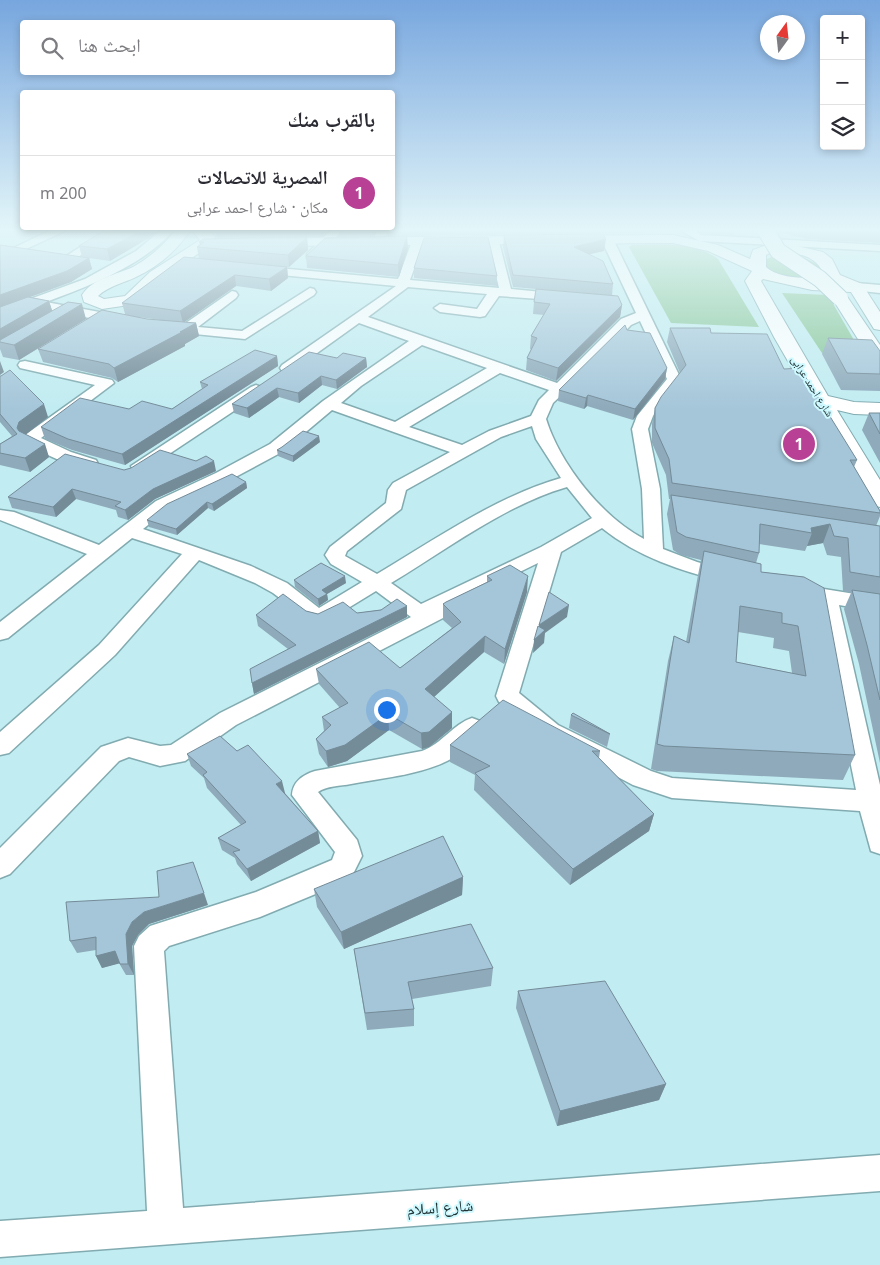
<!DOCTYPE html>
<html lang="ar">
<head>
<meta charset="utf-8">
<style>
  :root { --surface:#fff; --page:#f7f7f7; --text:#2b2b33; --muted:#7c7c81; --line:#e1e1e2; --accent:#b84095 }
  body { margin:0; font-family:"Noto Sans","Noto Naskh Arabic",sans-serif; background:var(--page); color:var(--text); direction:rtl }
  .controls { position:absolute; right:15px; top:15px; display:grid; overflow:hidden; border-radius:5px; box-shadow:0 2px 8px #0003 }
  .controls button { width:45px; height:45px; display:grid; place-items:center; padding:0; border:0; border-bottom:1px solid var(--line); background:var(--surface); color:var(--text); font:25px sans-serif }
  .compass { position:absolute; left:760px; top:15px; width:45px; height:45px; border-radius:50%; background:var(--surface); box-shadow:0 2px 8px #0003; rotate:15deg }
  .you { position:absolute; left:386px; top:709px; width:18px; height:18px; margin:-12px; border:4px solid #fff; border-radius:50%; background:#1a73e8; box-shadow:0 0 0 8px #1a73e833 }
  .badge { display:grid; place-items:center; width:32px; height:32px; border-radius:50%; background:var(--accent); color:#fff; font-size:16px; font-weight:700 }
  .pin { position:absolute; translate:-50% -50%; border:2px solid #fff; box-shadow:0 1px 5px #0006 }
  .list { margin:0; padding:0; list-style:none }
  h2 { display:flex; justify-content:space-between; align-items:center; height:65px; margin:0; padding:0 20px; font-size:21px }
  h2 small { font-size:16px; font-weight:400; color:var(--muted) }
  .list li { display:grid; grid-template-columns:32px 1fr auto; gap:15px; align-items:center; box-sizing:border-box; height:75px; padding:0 20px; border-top:1px solid var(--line) }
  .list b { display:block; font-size:19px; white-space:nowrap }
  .list p { margin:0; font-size:16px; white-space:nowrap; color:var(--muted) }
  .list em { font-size:16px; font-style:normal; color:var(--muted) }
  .icon { flex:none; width:28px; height:28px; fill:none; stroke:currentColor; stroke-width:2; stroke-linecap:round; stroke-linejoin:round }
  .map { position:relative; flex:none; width:880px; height:1265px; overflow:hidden; direction:ltr }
  .search { position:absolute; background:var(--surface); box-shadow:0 2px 8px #0003; left:20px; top:20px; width:375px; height:55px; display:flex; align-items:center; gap:12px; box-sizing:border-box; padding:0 18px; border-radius:5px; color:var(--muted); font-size:19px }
  .panel { position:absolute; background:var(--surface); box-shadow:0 2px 8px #0003; left:20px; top:90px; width:375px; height:140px; border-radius:5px; direction:rtl }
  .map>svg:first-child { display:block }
</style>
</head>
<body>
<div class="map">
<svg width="880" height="1265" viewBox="0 0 880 1265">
  <rect width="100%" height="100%" fill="#c1ecf1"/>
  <path fill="#87c697" d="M632,245C661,245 693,241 718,259L759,327L671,323L629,247Z
    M774,256L805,258L825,268L822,275L797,279L768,272L762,261Z
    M782,293L828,295L858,347L822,353Z"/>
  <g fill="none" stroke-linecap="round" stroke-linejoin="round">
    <g stroke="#81abb0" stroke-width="3">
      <path id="minor" d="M49,231H65L13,255L9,256L3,253Z
        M105,231H119L70,262L66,264L60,260Z
        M160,231H173C142,266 89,286 46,302L126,317L128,320L126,323L121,324L32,307L0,318V310L85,279L136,251Z
        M330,231H342L315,258H307V254Z
        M377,231H388L383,243H375L373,241Z
        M682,231H696L701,235L880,245V251L699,241Z
        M607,236L613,239L681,379L672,394L653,416L648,429L660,489L663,549L697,562L733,572L736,576L733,580L726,582C681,571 638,557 602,528L561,552L519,693L558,725L651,771L672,778L856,790L818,602L792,597L789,592L792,587L799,585L880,598V612L839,605L880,785V854L871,851L860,811L672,798L633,785L542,737L499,702L496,696L538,563L444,609L446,613L443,618L236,725L185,761L160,766L129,757L119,761L10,874L0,878V848L101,747L128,738L160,746L171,745L220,713L411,617L376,591L327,621L320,623L309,620L273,593L255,583L199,560L115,655L9,753L0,755V732L99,645L182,554L132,538L8,638L0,640V622L87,554L0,520V510L14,512L99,545L156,501L216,473L270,444L323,401L409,341L359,323L292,371H282L280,368L282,365L396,286L260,273L254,269L256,266L398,279L412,241L418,238L424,241L410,280L499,288L488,240L490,238H498L511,289L563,294L569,298L567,301L499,296L485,316L480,317L440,312L434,308L440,304L477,309L487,294L408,287L368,317L557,383L621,319L636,313L601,239ZM640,321L667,379L637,416L632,429L642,489L644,539C602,517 560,464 546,419L553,403L595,363L631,325ZM422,345L487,368L395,422L341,403L361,386ZM500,373L549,390L539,400L531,416L489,431L462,445L409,427ZM332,410L450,452L393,483L388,490L386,503L330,547L325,555L331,564L362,582L319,608L287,583L251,566L143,529L168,509L228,481L282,452ZM532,426L536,439L561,478C495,497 436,539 377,574L345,556L347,551L401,509L406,490L501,437ZM567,487L592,518L541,547L421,604L391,583C447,549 505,505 567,487Z
        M856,283L880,285V293L852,290L850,287L852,284Z
        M310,288L314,289L316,292L314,295L245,339L164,331L162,328L169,324L183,325L232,291L236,292L238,295L236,298L198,327L242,331Z
        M25,361L112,380L114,383L41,438L71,452L96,460L98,464L96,468C77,472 42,452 25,443L23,440L25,435L95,385L20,368L18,365L20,362Z
        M256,385L261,387L264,390L261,393L145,470H133L131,466L251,387Z
        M472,718L480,721L484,727C459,773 397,775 351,784C341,786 326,786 318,792L357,840L362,856L352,876L342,883L260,917L169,946L164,951L183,1208L880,1155V1191L0,1257V1221L147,1211L134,946L139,936L150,926L256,892L332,860L335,852L292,795C293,781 303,775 315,771L422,751C442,744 453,724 472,718Z"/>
    </g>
    <g stroke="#81abb0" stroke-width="2">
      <path id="secondary" d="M175,231H190C176,251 158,267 136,277C124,283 108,286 98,296L104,299L125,296L150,272L200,240L193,231H210L215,237L211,245L162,278L136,304L102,309L84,302L82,295C93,278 116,275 133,267C149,258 163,246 175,231Z
        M673,235L718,245L750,259L753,250L767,245L788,244L823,252L832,259L840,275L862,284L880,312V330L874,329L851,292L812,290L763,279L761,281L828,396L854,402L880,403V415L854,414L837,410L880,480V507L872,505L868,500L774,337L745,281L752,271L708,251L673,243L269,246L262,242L269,238ZM770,253C792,252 814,252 824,274C809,281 778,278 766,267V255Z
        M840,293L846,295L880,345V365L873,363L832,298L834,295Z"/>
    </g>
    <use href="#minor" fill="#fff" fill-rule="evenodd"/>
    <use href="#secondary" fill="#fff" fill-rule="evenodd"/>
    <g stroke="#81abb0" stroke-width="18" stroke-linecap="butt">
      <path id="secondary-bridge" d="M766,231L778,251L820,279L840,298"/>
    </g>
    <use href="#secondary-bridge" stroke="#fff" stroke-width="16"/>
  </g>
  <path fill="#8eaabb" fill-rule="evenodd" d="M102,232H156L147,239L110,261L82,257L79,246Z
    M215,232H327L321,237L217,238Z
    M339,232H376L373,236L339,237Z
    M388,232H643V233L388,236Z
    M699,232H734V235L702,233Z
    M781,232H880V243L808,239L782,233Z
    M504,235L604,251L590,254L613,284L612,296L622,305L620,317L556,381L526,370L527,358L531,349H530L531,336L544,315L533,314L534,302L536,289L513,287L503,247Z
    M307,237L308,250L289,267H287L288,278L271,291L236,286L184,322L196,323L199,336L185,344V346L118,382L112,378L43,362L38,349L125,314L122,303L199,259L197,247L200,245L199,242ZM129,315L138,317L161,320L147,319Z
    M0,245L89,258L92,269L71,282L30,297L49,301L52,311L86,319L19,360L3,357L0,349Z
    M408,248L399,277L307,268L306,256Z
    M414,268L497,276V286L414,278Z
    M670,328L711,333L784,369L857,460L854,467L880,511V516L876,526H880V763L859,664L844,609L851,593L843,591L841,557L827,555L823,543L807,546L805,551L759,544V553L756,563L761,572L804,577L855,755L843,780L657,771L651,769L668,661L674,636L686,642L698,575L701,560L681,555L673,550L667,514L670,499H669L666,475L652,443V424L655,408L680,373L667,342ZM738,632L774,638L773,648L789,651L792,673L736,662Z
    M627,330L667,368L665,379L633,420L587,406L584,409L558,401L559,390Z
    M828,338L880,351V391L841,390L822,354Z
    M277,356L278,366L125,465L72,450L45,439L41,427L129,409H172L202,389L200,382Z
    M337,358H366L367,367L337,389L322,385L299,403L279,397L249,418L234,413L232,404Z
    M0,376L48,417L25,434L49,457L30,472L0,465V444L12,436L0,422Z
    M869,413H880V463L862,430Z
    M320,442L293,462L278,456L277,450Z
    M124,470L216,471L155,499L128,520L118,517L116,510L76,499L56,517L12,508L8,497Z
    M246,482L247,488L214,511L208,508L177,535L149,527L147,520Z
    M487,576L527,592L504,664L484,652L434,697L452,728L429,747L422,749L389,730L347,761L328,767L319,754L316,739L324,731L322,717L340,708L319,684L316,669L400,668L452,628L443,620V604L487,582Z
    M294,580L346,583L327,594L328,600L319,606L295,587Z
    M407,606V617L254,694L252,683L288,649L258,626L256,615L306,611L318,614L357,613Z
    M571,715L610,734L607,747L569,728Z
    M450,745L600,751L599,758L654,814L649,831L570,885L474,790L475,775L450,762Z
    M237,751L285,793L318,831L320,843L251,881L237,864L235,858L222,850L218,838L241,825L207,788L204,778L191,766L187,754Z
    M463,877L462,895L344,949L317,907L314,889Z
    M208,905L149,924L138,935L132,946L134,975H126L119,963L102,968L96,956V950L77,953L70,941Z
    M354,949L493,968L491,986L412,999L414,1009V1026L367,1030Z
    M518,991L666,1084L659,1100L557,1126L516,1008Z"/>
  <path fill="#748b98" d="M139,232H156L147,239L110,261L107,249Z
    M321,232H327L321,237Z
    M407,236L408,248L399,277L398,265Z
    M307,237L308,250L289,267L288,255Z
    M606,239L604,251L572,258L574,247Z
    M89,258L92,269L71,282L0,308V295Z
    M287,267L288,278L271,291L269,279Z
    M235,275L236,286L183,323L180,311Z
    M49,301L53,313L0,342V329Z
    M82,304L86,319L19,360L14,345Z
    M622,305L620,317L556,381L558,368Z
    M196,323L199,336L185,344V346L118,382L114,368Z
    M277,356L278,366L125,465L122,454Z
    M366,358L367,367L337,389L336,380Z
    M0,361L4,372L0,375Z
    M667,368L665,379L633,420L635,409Z
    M321,376L322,385L299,403L298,393Z
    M277,388L279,397L249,418L247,408Z
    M588,395L587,406L584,409L586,398Z
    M44,404L48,417L24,436L21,441L17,428L19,422Z
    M319,436L320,442L293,462V456Z
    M45,444L49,457L30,472L25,458Z
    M214,461L216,471L155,499L128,520L125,510L153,489Z
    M246,482L247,488L214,511L212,504Z
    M72,489L76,499L56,517L53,507Z
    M207,502L208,508L177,535L176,529Z
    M830,524L823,543L807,546L812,533L811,528Z
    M345,576L346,583L327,594L328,600L319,606L318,599L322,590Z
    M528,576L527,592L504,664L505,649Z
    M569,605L567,617L545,633L544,643L533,653L534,640L537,637L539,625Z
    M407,606V617L254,694L252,683Z
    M485,636L484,652L425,705V689Z
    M452,712V728L429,747L422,749L421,733Z
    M388,714L389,730L347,761L328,767L326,751Z
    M282,781L285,793L278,797L276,784Z
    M654,814L649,831L570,885L573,869Z
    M318,831L320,843L251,881L247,869Z
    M463,877L462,895L344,949L341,932Z
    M204,893L208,905L149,924L138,935L132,946L134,975L128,964L126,934L132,922L144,912Z
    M115,951L121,963L102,968L96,956Z
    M666,1084L659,1100L557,1126L560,1111Z"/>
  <path fill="#a5c6d9" stroke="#748b98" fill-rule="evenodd" d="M102,232H139L107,249L79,246Z
    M603,234L606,239L574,247L603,261L613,284L513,275L504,235Z
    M407,236L398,265L306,256L325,238Z
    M307,237L288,255L197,247L204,242H199L203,239Z
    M488,237L497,276L414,268L424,238Z
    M0,245L89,258L67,271L0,295Z
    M184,257L287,267L269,279L235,275L180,311L122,303Z
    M536,289L618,296L622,305L558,368L527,358L537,338L531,336L550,304L534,302Z
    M28,297L49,301L0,329V307Z
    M68,302L82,304L14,345L0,342V340Z
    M102,310L147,319L196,323L180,332H182L114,368L109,364L38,349Z
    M625,325L627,330L650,333L667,368L635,409L588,395L586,398L559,390Z
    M670,328H710L711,333L767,334L784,369L800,368L857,460H850L880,511V513L672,483L669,459L655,428V408L661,397L686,365Z
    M828,338L872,340L880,351V374L847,373Z
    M255,350L277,356L122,454L68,439L41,427L80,398L129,409L142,401L172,409L208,385L200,382Z
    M309,352L337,358L343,353L366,358L336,380L321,376L298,393L277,388L247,408L232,404Z
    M10,370L44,404L19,422L17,428L19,431L45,444L25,458L0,453V444L17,434L0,414V376H1Z
    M869,413H880V434Z
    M303,431L319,436L293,456L277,450L282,447Z
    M160,450L196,461L206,456L214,461L153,489L125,510L115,506L121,502L72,489L53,507L8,497L65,454L124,470L131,468Z
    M232,474L246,482L212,504L207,502L176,529L147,520L167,504Z
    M671,495L880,526V577L850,572L848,538L834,536L830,524L811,528L812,533L760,524L759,553L686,537L677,532Z
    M704,551L761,564V572L804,577L824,588L855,755L664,746L657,744L674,636L689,643ZM740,606L782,613V623L798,626L806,676L736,662Z
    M321,563L345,576L322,590L327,594L318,599L294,580Z
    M510,565L528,576L505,649L485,636L425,689L452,712L429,732L421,733L388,714L345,745L326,751L316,739L331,725L322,717L348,703L316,669L369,642L400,668L461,622L443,604L446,602L492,580L487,576Z
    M852,590L880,594V700L867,645Z
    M549,592L569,605L539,625Z
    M283,594L306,611L318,614L343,602L357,613L381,610L397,599L407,606L252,683L250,669L296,645L256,615Z
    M538,626L545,630L534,640Z
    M503,700L600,751H592L654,814L573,869L475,773L490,766L450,745Z
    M573,713L610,734L571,715Z
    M220,736L237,751L248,745L282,781L276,784L318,831L247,869L233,852L240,850L218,838L246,822L203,775L207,772L187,754Z
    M443,836L463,877L341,932L314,889Z
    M193,862L204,893L144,912L132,922L126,934L128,964H120L115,951L96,956V937L70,941L66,902L159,897L157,871Z
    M471,924L493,968L408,982L414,1009L365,1013L354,949Z
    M605,981L666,1084L560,1111L518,991Z"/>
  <linearGradient id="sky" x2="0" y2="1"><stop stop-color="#77a6de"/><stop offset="0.56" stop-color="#e3f6f9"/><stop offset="1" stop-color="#e3f6f9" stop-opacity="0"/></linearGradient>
  <rect width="880" height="409" fill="url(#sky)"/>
  <g text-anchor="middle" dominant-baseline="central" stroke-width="4" stroke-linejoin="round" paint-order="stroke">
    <g font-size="11" fill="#213234" stroke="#cef9ff">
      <text transform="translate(813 386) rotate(58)">شارع احمد عرابى</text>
    </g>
    <g font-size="16" fill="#213234" stroke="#cef9ff">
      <text transform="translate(440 1207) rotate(-4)">شارع إسلام</text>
    </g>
  </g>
</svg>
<div class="controls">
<button>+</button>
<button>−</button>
<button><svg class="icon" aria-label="layers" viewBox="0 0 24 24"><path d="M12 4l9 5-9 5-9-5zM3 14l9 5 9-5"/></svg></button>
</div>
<svg class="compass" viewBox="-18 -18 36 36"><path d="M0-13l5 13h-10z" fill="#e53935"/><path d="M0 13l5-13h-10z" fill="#7c7c81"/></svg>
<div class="you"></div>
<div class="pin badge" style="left:799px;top:444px">1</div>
<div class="search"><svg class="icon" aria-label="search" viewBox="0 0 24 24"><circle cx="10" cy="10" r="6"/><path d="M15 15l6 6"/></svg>ابحث هنا</div>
<section class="panel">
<h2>بالقرب منك<small></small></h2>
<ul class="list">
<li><span class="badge">1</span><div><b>المصرية للاتصالات</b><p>مكان · شارع احمد عرابى</p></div><em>200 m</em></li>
</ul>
</section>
</div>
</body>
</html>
